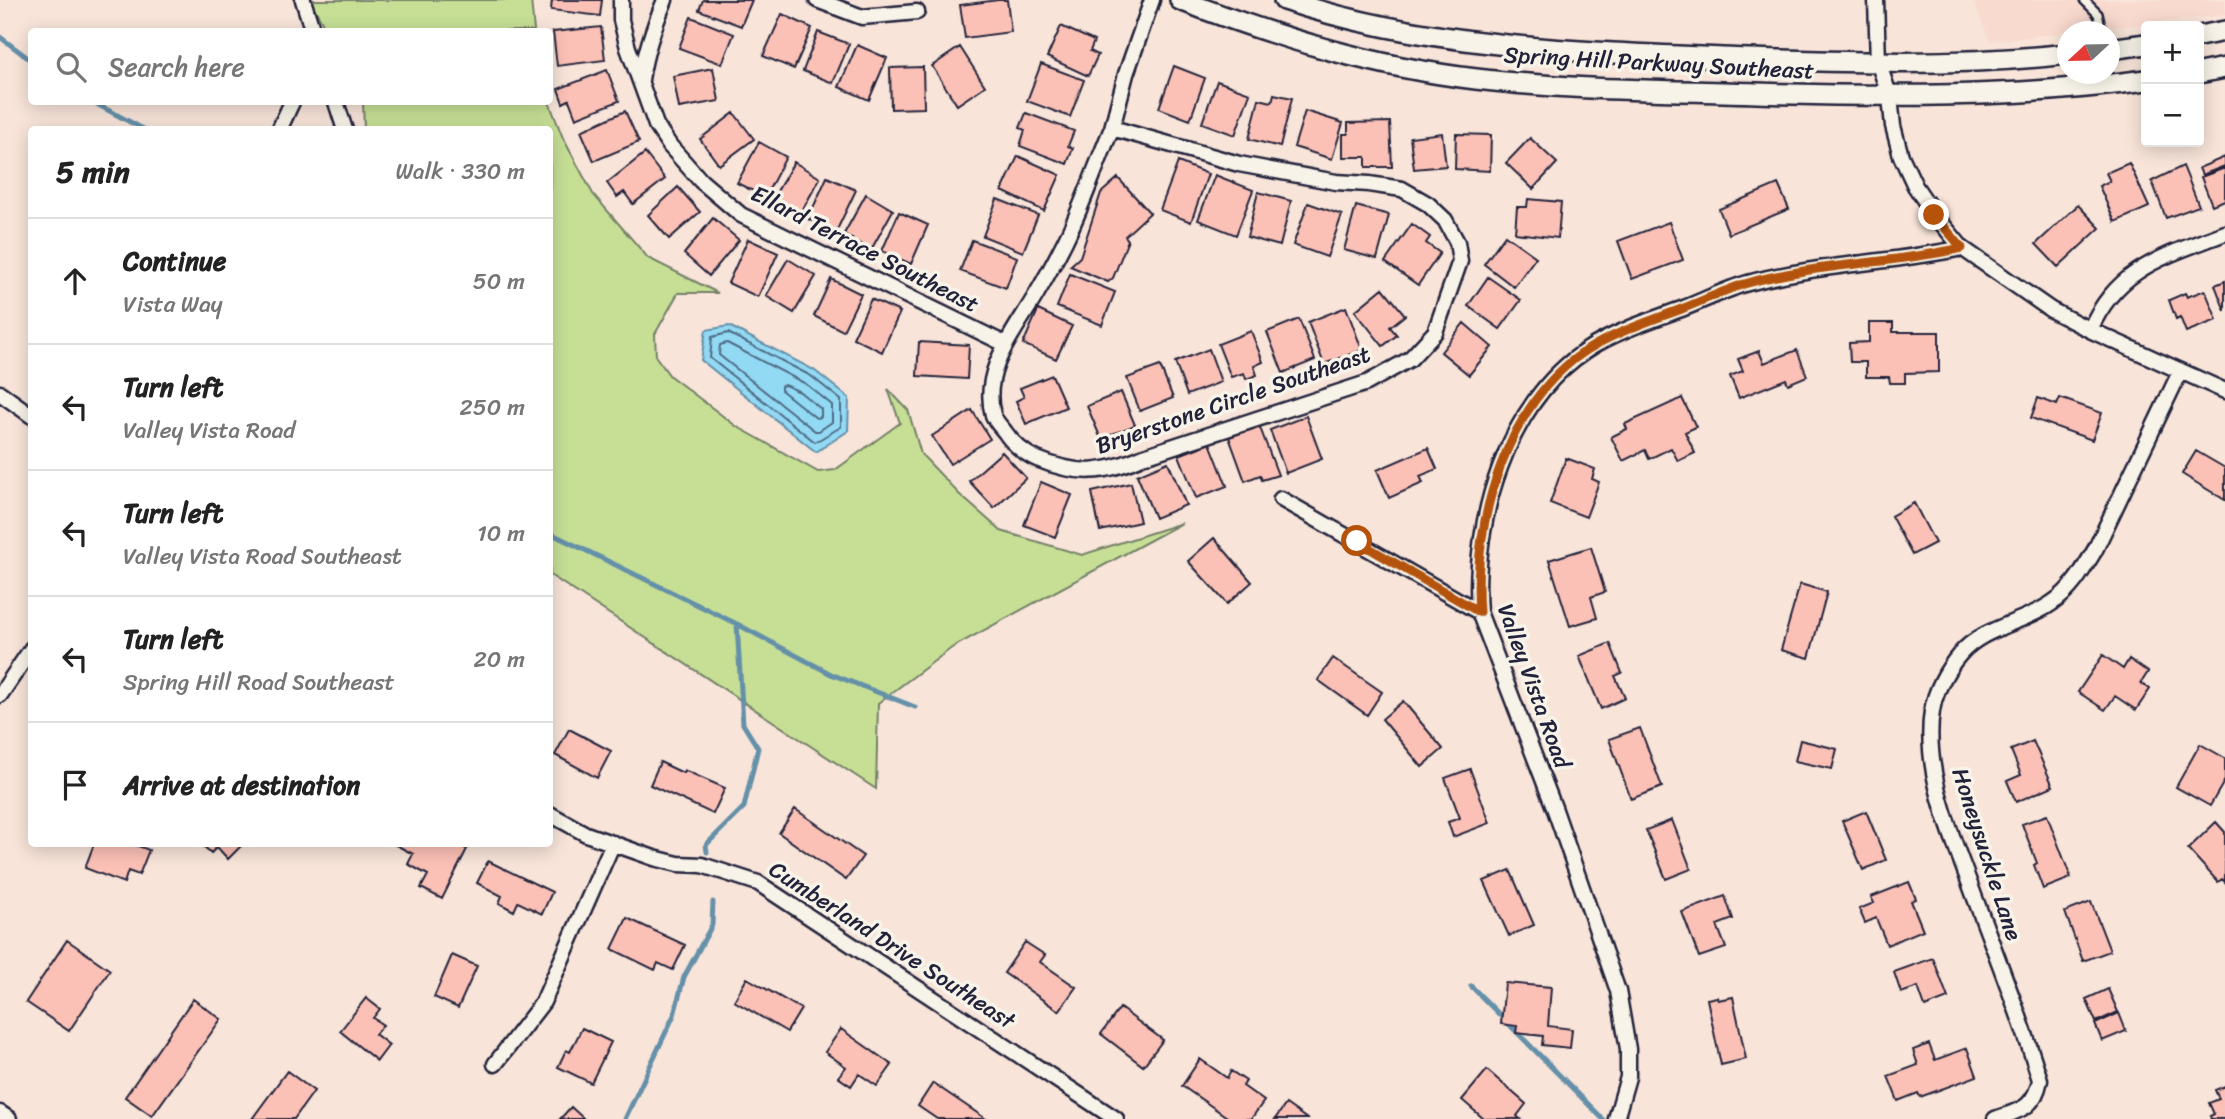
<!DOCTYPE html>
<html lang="en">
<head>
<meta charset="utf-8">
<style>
  :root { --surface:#fff; --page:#f6f6f6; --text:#222; --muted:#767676; --line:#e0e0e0 }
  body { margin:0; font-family:Sriracha,sans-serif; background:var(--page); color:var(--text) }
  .controls { position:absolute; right:21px; top:21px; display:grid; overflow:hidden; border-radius:7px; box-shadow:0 4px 18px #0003 }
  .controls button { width:63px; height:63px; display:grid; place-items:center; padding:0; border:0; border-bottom:2px solid var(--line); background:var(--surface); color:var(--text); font:35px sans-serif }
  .compass { position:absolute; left:2057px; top:21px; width:63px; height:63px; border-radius:50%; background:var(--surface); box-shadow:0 4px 18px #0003; rotate:248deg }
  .stop { position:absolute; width:21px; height:21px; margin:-16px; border:5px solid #b45309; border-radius:50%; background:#fff }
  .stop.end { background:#b45309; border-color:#fff; box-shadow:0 2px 7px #0008 }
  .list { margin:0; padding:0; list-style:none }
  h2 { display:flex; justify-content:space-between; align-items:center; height:91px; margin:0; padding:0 28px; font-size:30px }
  h2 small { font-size:23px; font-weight:400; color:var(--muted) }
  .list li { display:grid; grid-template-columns:46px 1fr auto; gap:21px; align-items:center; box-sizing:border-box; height:126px; padding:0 28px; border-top:2px solid var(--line) }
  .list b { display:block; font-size:26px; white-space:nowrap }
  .list p { margin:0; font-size:23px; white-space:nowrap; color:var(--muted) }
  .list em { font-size:23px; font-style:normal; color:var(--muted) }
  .icon { flex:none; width:38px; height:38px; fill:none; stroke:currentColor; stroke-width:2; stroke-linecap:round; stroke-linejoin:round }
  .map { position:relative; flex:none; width:2225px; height:1119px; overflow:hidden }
  .search { position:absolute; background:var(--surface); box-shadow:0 4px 18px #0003; left:28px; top:28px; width:525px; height:77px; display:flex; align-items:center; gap:18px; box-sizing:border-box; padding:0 24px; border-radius:7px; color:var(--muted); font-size:26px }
  .panel { position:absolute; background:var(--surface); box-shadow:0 4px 18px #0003; left:28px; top:126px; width:525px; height:721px; border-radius:7px }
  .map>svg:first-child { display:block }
</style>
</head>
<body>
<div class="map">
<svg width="2225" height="1119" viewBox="0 0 2225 1119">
  <rect width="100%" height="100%" fill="#f8e4d9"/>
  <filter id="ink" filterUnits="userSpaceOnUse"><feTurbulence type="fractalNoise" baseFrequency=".0143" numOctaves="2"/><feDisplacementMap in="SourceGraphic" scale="14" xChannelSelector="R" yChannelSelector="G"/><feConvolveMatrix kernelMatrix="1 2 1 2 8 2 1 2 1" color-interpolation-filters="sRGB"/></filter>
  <g filter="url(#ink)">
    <path fill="#f9dace" d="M1973,0H2225V15L1990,41Z"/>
    <path fill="#c6df95" stroke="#748068" stroke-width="2" d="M310,0H531L534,31H327Z
      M363,102H549L563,138L593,194L648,258L718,293H678L655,334L656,357L670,376L736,426L818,472L835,470L900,423L888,389L908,410L921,454L959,494L1001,531L1082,555L1182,523L953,647L878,703L876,789L550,575V130L364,129Z"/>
    <path fill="#92d9f3" stroke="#6590a9" stroke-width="2" d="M729,326L814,370L849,398L848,431L816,452L701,360L706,330Z"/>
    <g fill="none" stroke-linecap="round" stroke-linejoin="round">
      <path stroke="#4f6b85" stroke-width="2" d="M728,333L811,376L841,400V427L815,442L710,358L712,337Z
        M727,343L806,384L832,405V422L819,431H815L719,355L720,345Z
        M785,385L800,392L821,409V417L816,418L781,390V386Z"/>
      <path stroke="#6590a9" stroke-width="5" d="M0,37L32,61
        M93,102L145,130
        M550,533L737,624L831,674L915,707
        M707,852L706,845L744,807L758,748L743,724L737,624
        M1471,986L1603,1119
        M625,1119L674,1015L684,977L712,925L713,902"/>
    </g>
    <path fill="#fcc1b6" stroke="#22223b" stroke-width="2" d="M552,0H602L600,16L551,10Z
      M703,0H752L741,26L699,10Z
      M998,0H1007L1011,32L965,38L960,5Z
      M782,14L812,28L794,69L763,56Z
      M691,17L734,34L722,64L679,48Z
      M1061,26L1094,41L1090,51L1098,55L1088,76L1047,57Z
      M601,27L605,60L557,66L553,32Z
      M818,32L849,44L833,83L803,71Z
      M857,45L887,58L869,100L839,87Z
      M960,47L985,86L957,105L932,66Z
      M1041,64L1084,80L1070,117L1027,101Z
      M1174,66L1205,78L1190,120L1159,108Z
      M923,67L924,108L891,109L890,68Z
      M713,68L719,101L679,108L673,76Z
      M607,70L619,101L576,118L569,100L563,103L558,89Z
      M1217,81L1250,93L1235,135L1202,123Z
      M1274,94L1292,98L1280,147L1249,139L1259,99L1272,102Z
      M625,111L639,142L594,161L581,131Z
      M1305,111L1343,123L1332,159L1294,147Z
      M734,113L754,139L719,165L700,139Z
      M1026,113L1074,131L1068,146L1073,148L1067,164L1020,146L1025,130L1020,128Z
      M1390,122L1392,167H1366V157H1343V134H1348V123Z
      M1442,133L1446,166L1414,169L1410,137Z
      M1456,134L1491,135L1490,171L1455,169Z
      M1530,138L1557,163L1533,189L1506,163Z
      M759,142L786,157L765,197L737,183Z
      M645,153L665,179L633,204L624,192L617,197L607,183Z
      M1018,156L1060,175L1044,211L1002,191Z
      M2225,157V166L2202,175L2199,168Z
      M794,162L820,178L799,216L772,200Z
      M1178,162L1208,174L1191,222L1160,210Z
      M2129,163L2149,207L2115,222L2099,186L2110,181L2106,173Z
      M2183,166L2199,206L2166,218L2152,181Z
      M2225,168V200L2212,205L2201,177Z
      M1215,175L1253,190L1236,235L1198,220Z
      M827,177L856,190L836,232L808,219Z
      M1118,178L1150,213L1125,236L1128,240L1113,278L1108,282L1070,266L1080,257L1101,193Z
      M1778,184L1789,209L1729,234L1719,209Z
      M678,187L700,212L669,239L648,215Z
      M1258,192L1291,201L1280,246L1247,237Z
      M866,194L893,210L871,250L844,234Z
      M997,199L1038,215L1023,252L983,236Z
      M1528,199L1561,202L1558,238L1515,233L1517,207H1527Z
      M1308,203L1342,215L1327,257L1293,245Z
      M2078,205L2100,228L2058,267L2036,244Z
      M1356,206L1389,215L1377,259L1344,250Z
      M899,212L928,225L911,264L882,251Z
      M713,218L739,240L709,276L684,254Z
      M1669,222L1683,260L1632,279L1618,241Z
      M1412,224L1430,237L1426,243L1440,253L1418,285L1385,262Z
      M1505,235L1536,257L1514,287L1484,264Z
      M748,239L778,253L758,297L728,283Z
      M972,240L1017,257L1006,288L960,271Z
      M788,259L816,276L794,313L766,296Z
      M1070,274L1115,292L1102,325L1057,307Z
      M1488,277L1521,300L1500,329L1468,306Z
      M831,279L861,294L843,331L814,316Z
      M2225,281V311L2215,285Z
      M1383,288L1405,315L1390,327L1397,335L1383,346L1355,311Z
      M2205,290L2217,320L2186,332L2180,317L2176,319L2169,300L2185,293L2187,297Z
      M871,299L900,312L882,352L853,338Z
      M1346,307L1362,350L1324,364L1308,322Z
      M1038,310L1072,326L1056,359L1023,344Z
      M1299,319L1315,360L1283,373L1267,332Z
      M1464,323L1492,347L1469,375L1441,352Z
      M1869,323H1893V332H1939V372L1905,373V383H1890L1889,377H1866V362H1850L1849,343L1869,342Z
      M1251,331L1263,362L1254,366L1257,375L1246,379L1244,373L1231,377L1218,344Z
      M919,342L969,345L967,379L917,376Z
      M1209,349L1221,382L1187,395L1175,362Z
      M1797,350L1807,376L1788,384L1786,379L1739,398L1730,376L1743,371L1738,359L1759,351L1764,363Z
      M1160,366L1173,398L1140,411L1127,378Z
      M1052,375L1066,407L1026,424L1016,401L1024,397L1020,388Z
      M1121,392L1135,425L1101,439L1087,406Z
      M1682,398L1696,427L1685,432L1695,453L1678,461L1671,448L1649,459L1645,450L1623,461L1611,437L1627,429L1625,424Z
      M2038,398L2057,405L2060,398L2102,413L2092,440L2031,418Z
      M972,410L990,439L950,464L932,436Z
      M1306,416L1322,459L1286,473L1270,430Z
      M1259,425L1278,475L1262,480L1260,475L1245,481L1229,437Z
      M1210,443L1227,486L1196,498L1179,455Z
      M1428,448L1437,469L1420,476L1423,483L1389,498L1377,470Z
      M2196,451L2225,468V500L2182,474Z
      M1002,452L1026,478L994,508L969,481Z
      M1566,458L1595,469L1592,479L1599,482L1586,517L1550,503Z
      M1168,462L1186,505L1155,518L1137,475Z
      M1041,482L1072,495L1055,537L1024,525Z
      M1131,483L1140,522L1100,531L1092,492Z
      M1914,503L1935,543L1912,555L1891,516Z
      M1214,538L1252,582L1227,604L1188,561Z
      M1591,547L1605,592L1591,597L1597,618L1570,626L1549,560Z
      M1800,584L1827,592L1809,658L1781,650Z
      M1610,643L1622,673L1615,676L1625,698L1601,709L1579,656Z
      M2103,655L2123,669L2129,659L2148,672L2141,683L2150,689L2136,710L2115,696L2105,710L2078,692Z
      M1333,658L1382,692L1367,715L1318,680Z
      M1403,701L1443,749L1422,767L1382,719Z
      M1640,728L1662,787L1631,799L1609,739Z
      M569,729L611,751L597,778L555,755Z
      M1800,740L1837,749L1832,769L1795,761Z
      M2033,741L2053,786L2016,802L2007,781L2021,775L2011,750Z
      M2200,744L2225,758V780L2210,806L2176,787Z
      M660,762L683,773L684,770L725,788L713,814L650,785Z
      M1470,769L1490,823L1453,837L1448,822L1460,818L1445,778Z
      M795,809L863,856L846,880L779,833Z
      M1866,811L1886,860L1863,870L1842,821Z
      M2047,815L2071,878L2043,889L2034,865L2037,863L2022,824Z
      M1672,820L1691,869L1666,879L1646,830Z
      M2216,822L2225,832V882L2222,879L2218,882L2188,849Z
      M94,844H133L149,850L139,875L128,871L124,883L85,868Z
      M201,844H243L228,859L217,847L211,853Z
      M394,844H456L467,849L442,899L421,888L428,875L408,864L413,854Z
      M488,861L552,892L542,914L518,902L514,911L499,903L502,896L477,883Z
      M1510,870L1534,925L1509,936L1484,881Z
      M1909,882L1916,899L1911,901L1923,930L1887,945L1876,918L1865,923L1859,909L1874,903L1871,897Z
      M1725,896L1733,919L1717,925L1726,948L1699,957L1682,912Z
      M2091,902L2110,951L2083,961L2065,912Z
      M627,918L685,945L673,970L658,963L655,970L612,949Z
      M67,940L110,970L69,1031L26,1002Z
      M1025,942L1045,955L1040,962L1076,987L1059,1011L1004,973Z
      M452,955L477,966L458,1008L434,997Z
      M1933,958L1948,998L1925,1007L1918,987L1901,993L1894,972Z
      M747,978L801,1009L787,1032L734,1001Z
      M1505,983L1551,987L1548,1026L1572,1029L1570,1048L1542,1045L1543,1036L1516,1033L1517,1026L1501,1024Z
      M2108,989L2118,1012L2096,1022L2086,999Z
      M1717,997L1718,1000L1733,997L1746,1059L1721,1065L1707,999Z
      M366,998L380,1009L373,1018L383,1025L375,1034L389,1045L377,1061L340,1031Z
      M193,999L221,1019L152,1116L125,1097Z
      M1120,1008L1163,1040L1143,1066L1101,1034Z
      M2119,1013L2126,1031L2102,1041L2095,1024Z
      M582,1028L611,1042L591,1083L558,1067L566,1050L570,1052Z
      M841,1029L892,1065L877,1086L859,1074L851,1086L838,1077L846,1067L825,1052Z
      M1929,1044L1935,1060L1967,1048L1977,1076L1920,1097L1918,1093L1898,1101L1888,1076L1918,1065L1913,1050Z
      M1200,1059L1227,1078L1231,1071L1246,1081L1243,1086L1264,1101L1251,1119H1230L1182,1086Z
      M1487,1070L1526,1104L1517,1116L1520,1119H1484L1462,1100Z
      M287,1071L314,1091L294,1119H252Z
      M933,1083L986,1119H937L918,1106Z
      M2225,1086V1119H2211L2210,1116L2214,1114L2209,1103L2219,1099L2215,1090Z
      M1286,1104L1307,1119H1275Z
      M571,1107L584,1119H560Z"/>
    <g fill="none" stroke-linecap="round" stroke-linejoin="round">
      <g stroke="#22223b" stroke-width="12">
        <path id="lane" d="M2084,0L2098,14L2102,32"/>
      </g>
      <g stroke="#22223b" stroke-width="19">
        <path id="street" d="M303,0L313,32
          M621,0V20L628,48L656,125L670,146L701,181L741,215L1005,344
          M817,0L862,17L917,12
          M1876,0L1878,62L1890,97L1893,126L1901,156L1915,186L1934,214L1962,248L2051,310L2090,330L2225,391
          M641,80C645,51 654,26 665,0
          M336,102L345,130
          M1112,128L1239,164L1336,182L1369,184L1402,189L1428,204L1445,220L1457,242L1460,261L1435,332L1410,359L1367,383L1144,456C1104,474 1078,476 1037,459C1025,454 1012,443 1005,432C1001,427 995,421 993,415C980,370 1017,329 1037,293C1047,276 1056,259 1065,241C1083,205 1096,165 1112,128Z
          M1112,128L1126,74L1152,0
          M279,130L292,102
          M2090,330C2117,267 2166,256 2225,233
          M0,393L32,416
          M1281,499L1479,612
          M0,695L32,648
          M550,814L586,834L654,858L678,864L702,865L758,883L1116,1119
          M495,1064L543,1002L613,843
          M0,1113L9,1119
          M1616,1119L1628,1077V1049L1618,991L1555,810L1479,612C1472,521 1507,402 1587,350C1614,332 1654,319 1684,308C1705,300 1726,289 1748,283C1818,264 1892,263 1962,248
          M1995,1119C2020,1110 2034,1109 2040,1080C2021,1016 1995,953 1972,890C1952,835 1923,772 1932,711C1935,691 1947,669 1960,654C1983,627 2024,623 2052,603C2072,590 2083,570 2095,550L2180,372"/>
      </g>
      <g stroke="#22223b" stroke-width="24">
        <path id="secondary" d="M1180,0C1276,37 1374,67 1476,79C1568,90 1663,90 1756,93C1887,97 2016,98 2146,80
          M1284,0C1426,47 1575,52 1723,58C1838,62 1953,67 2068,54
          M2199,36L2225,31
          M2110,49L2146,44
          M2199,73L2225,68"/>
      </g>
      <use href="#lane" stroke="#f7f3e8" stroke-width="7"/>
      <use href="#street" stroke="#f7f3e8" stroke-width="14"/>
      <use href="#secondary" stroke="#f7f3e8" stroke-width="19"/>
    </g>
  </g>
  <g fill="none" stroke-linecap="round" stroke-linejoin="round" filter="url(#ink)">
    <path stroke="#b45309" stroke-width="9" d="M1357,541L1479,612C1472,521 1507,402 1587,350C1615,332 1653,320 1684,308C1705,300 1726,289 1748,283C1818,263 1892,264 1962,248L1934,215"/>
  </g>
  <g text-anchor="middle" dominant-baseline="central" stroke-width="7" stroke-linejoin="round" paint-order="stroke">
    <g font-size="23" fill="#22223b" stroke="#f7f3e8">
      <text transform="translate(1659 63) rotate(3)">Spring Hill Parkway Southeast</text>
      <text transform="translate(865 249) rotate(27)">Ellard Terrace Southeast</text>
      <text transform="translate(1233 400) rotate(-19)">Bryerstone Circle Southeast</text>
      <text transform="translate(1534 686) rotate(70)">Valley Vista Road</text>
      <text transform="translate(1987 854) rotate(72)">Honeysuckle Lane</text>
      <text transform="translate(892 945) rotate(33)">Cumberland Drive Southeast</text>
    </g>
  </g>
</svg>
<div class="controls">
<button>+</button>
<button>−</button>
</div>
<svg class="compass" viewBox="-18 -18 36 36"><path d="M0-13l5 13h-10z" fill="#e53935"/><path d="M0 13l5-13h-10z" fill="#767676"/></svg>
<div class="stop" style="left:1357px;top:541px"></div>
<div class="stop end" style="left:1934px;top:215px"></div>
<div class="search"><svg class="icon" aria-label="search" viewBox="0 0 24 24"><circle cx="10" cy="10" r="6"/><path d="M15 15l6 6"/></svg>Search here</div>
<section class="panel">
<h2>5 min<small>Walk · 330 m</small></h2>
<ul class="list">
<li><svg class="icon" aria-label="ahead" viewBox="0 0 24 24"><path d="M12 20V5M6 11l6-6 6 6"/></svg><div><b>Continue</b><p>Vista Way</p></div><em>50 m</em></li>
<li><svg class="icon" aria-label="left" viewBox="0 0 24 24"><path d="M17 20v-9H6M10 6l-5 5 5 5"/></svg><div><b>Turn left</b><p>Valley Vista Road</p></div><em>250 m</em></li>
<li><svg class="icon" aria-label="left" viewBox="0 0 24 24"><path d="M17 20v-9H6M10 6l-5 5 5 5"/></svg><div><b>Turn left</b><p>Valley Vista Road Southeast</p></div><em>10 m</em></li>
<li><svg class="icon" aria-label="left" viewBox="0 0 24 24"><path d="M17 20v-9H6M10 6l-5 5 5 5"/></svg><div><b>Turn left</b><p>Spring Hill Road Southeast</p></div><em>20 m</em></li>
<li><svg class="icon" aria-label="arrive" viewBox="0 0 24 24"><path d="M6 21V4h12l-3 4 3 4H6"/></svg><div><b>Arrive at destination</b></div></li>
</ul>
</section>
</div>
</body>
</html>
